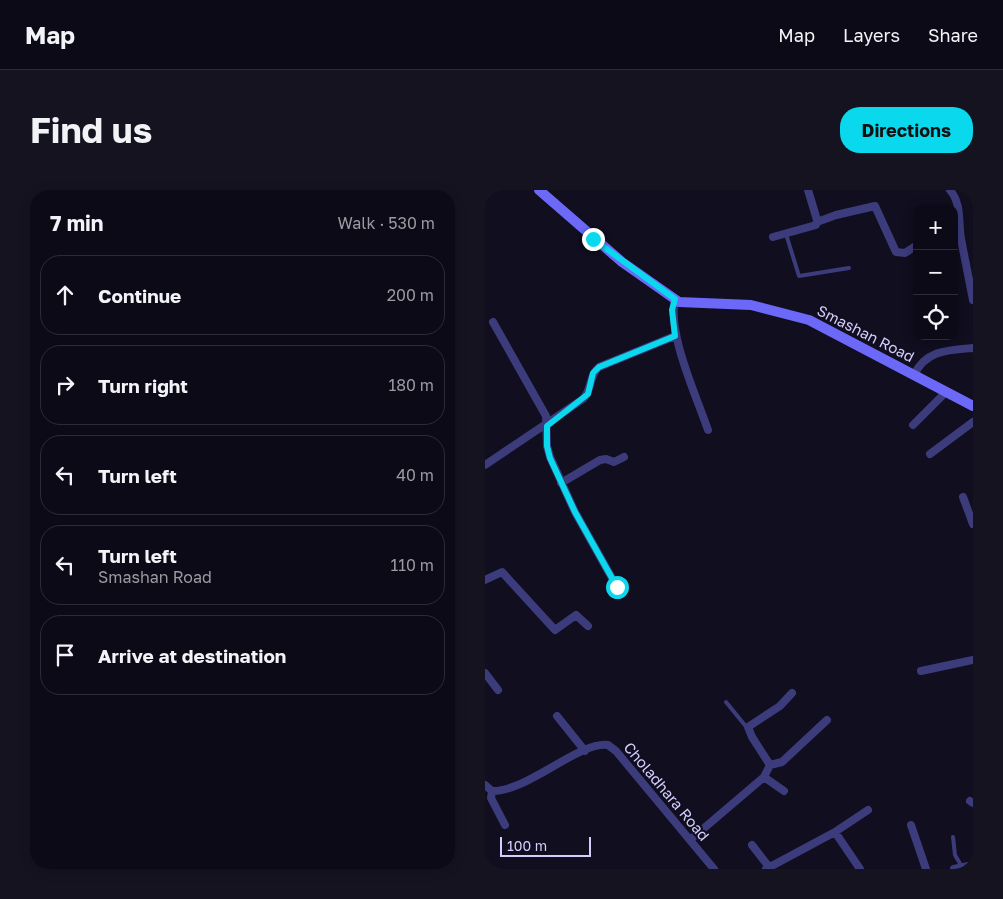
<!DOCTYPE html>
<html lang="en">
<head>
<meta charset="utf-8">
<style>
  :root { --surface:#0c0a17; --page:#151320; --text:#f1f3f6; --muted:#9a9aa1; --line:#2c2b36; --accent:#0ad8ed }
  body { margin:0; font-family:"Golos Text",sans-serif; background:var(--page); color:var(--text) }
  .controls { position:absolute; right:15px; top:15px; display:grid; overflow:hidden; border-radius:10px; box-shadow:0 2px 12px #0003 }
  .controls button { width:45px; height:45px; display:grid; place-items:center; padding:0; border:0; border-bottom:1px solid var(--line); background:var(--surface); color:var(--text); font:25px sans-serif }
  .scale { position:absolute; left:15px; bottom:12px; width:91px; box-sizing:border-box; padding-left:5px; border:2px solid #d3cefd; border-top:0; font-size:14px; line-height:18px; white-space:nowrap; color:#d3cefd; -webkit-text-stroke:4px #100e1f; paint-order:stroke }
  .stop { position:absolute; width:15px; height:15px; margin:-11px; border:4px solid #0ad8ed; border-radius:50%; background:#fff }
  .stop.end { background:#0ad8ed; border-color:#fff; box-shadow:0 1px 5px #0008 }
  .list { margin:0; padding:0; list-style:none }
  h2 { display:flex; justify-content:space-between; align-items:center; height:65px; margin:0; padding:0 20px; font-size:21px }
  h2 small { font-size:16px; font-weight:400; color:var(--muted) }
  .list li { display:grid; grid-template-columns:32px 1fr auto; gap:15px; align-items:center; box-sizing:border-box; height:80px; margin:0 10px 10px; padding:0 10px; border:1px solid var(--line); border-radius:20px }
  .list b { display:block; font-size:19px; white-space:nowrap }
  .list p { margin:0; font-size:16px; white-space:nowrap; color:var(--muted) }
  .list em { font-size:16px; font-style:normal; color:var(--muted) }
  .icon { flex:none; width:28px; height:28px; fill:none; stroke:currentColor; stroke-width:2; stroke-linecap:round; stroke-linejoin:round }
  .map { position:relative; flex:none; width:488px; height:679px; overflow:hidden; border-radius:20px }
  header { display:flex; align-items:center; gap:30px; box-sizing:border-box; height:70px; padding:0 25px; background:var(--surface); border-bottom:1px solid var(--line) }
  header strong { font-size:24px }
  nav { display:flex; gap:28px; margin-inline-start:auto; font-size:18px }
  .intro { display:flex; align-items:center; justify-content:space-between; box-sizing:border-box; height:120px; padding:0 30px }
  h1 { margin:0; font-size:35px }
  .button { padding:12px 22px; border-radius:20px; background:var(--accent); color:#111; font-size:18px; font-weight:700 }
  main { display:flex; gap:30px; padding:0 30px }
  aside { flex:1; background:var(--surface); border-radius:20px; box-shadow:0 2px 12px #0003 }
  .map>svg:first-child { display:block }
</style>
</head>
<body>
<header>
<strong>Map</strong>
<nav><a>Map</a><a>Layers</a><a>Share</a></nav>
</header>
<div class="intro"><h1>Find us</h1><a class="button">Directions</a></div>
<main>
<aside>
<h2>7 min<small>Walk · 530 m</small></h2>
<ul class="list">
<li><svg class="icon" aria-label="ahead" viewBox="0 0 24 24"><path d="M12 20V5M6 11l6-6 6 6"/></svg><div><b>Continue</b></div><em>200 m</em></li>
<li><svg class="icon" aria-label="right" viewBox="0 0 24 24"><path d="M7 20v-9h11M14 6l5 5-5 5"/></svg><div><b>Turn right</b></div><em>180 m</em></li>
<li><svg class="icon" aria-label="left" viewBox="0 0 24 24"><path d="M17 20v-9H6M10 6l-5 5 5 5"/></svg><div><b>Turn left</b></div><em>40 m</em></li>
<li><svg class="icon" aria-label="left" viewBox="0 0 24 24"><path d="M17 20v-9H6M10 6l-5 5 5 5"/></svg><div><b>Turn left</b><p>Smashan Road</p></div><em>110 m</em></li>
<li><svg class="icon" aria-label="arrive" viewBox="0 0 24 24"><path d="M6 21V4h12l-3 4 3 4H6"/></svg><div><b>Arrive at destination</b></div></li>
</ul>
</aside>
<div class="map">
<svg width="488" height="679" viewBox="0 0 488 679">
  <rect width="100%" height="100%" fill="#100e1f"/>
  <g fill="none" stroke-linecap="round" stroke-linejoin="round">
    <path stroke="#3c3b7c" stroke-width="4" d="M301,44L314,86L364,78
      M241,512L263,539
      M468,647L470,665L477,677"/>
    <path stroke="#3c3b7c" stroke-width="8" d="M465,0C477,14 473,32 476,49C480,69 484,90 488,110
      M332,32L351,25L390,16L411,62L420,63L432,55
      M288,47L331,35L332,30L323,0
      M190,109C182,143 211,205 223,240
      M8,132L61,226L62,256L65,267L90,322L132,397
      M429,185C441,160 463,160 488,158
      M428,235L461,202
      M445,264L488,232
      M0,275L98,209C107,200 104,185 114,177L190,146
      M76,293L115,270L121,269L129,272L139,267
      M478,307L488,334
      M0,390L17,382L70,440L91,425L103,436
      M436,481L488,470
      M0,483L13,500
      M72,526L100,561
      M285,575L297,572L342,530
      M279,587L299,601
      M0,595L7,601C42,602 94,551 123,555L131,561L229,679
      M7,601L6,608L20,635
      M485,611L488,613
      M426,635L441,679
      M350,642L375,679
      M205,650L279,587L285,575L267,547L263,537L295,516L307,503
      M267,655L284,677
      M281,679L350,642L383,620
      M469,679L488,675"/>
    <path stroke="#6c69f9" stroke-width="10" d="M54,0L137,72L194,112L266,115L324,130L488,216"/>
  </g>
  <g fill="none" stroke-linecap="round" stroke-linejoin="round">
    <path stroke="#0ad8ed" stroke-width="6" d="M108,49L190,109L187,120L190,146L114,177L108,183L103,204L62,236V256L65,268L90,322L132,397"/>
  </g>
  <g text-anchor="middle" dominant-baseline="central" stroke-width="4.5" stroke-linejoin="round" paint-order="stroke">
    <g font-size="15" fill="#d3cefd" stroke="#100e1f">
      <text transform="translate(381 143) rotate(27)">Smashan Road</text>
      <text transform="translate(182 601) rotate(50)">Choladhara Road</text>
    </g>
  </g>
</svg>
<div class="controls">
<button>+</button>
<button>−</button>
<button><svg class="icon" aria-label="locate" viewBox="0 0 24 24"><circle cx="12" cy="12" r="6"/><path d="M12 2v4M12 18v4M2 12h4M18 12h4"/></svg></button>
</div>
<div class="scale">100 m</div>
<div class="stop" style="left:132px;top:397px"></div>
<div class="stop end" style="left:108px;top:49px"></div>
</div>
</main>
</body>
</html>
